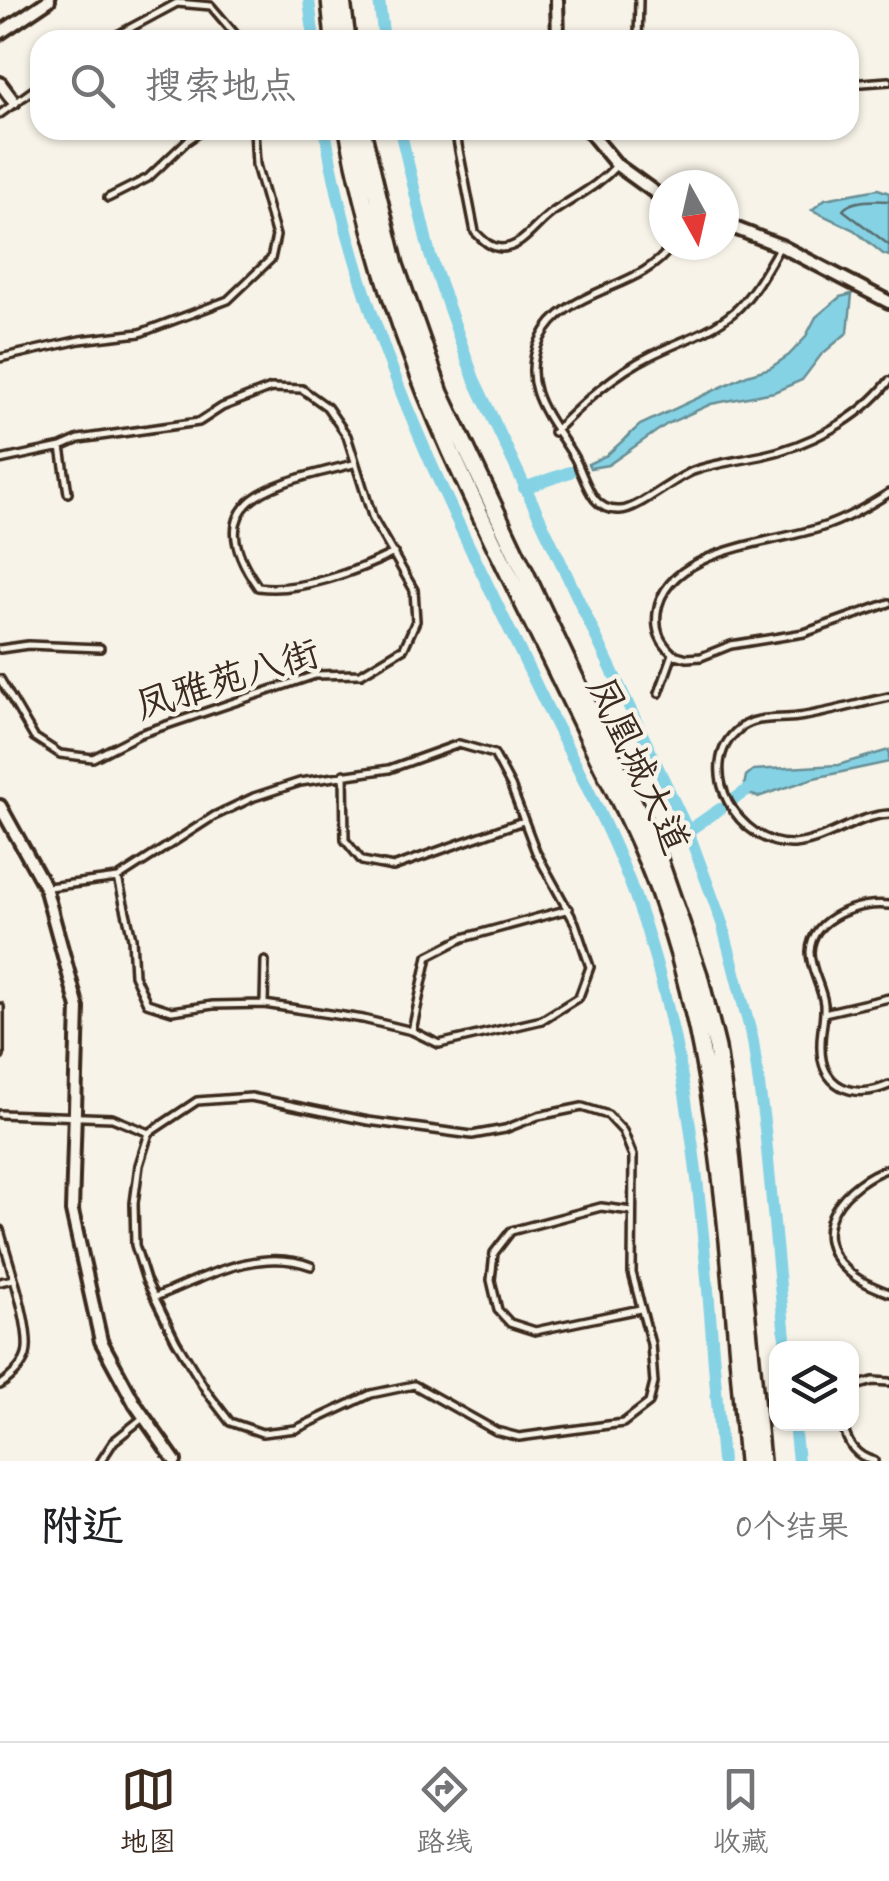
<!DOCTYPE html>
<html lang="zh">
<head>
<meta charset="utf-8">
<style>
  :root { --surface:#fff; --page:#f6f6f6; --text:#202124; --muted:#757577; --line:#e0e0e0; --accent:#3b2a1e }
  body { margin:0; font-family:Mynerve,"LXGW WenKai TC",sans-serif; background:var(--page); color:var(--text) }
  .controls { position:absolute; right:30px; bottom:30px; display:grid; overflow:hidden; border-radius:20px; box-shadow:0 2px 8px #0004 }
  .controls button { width:90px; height:90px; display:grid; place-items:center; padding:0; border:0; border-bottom:2px solid var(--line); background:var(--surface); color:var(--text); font:50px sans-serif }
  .compass { position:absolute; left:649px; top:170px; width:90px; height:90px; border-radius:50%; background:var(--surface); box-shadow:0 2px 8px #0004; rotate:172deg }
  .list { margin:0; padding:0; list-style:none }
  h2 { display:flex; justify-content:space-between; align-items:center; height:130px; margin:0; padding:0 40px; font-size:42px }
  h2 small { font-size:32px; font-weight:400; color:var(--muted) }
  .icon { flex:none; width:55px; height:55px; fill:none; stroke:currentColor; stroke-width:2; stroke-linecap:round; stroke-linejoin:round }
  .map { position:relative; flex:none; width:889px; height:1461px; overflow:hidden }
  .search { position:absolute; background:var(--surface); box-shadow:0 2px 8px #0004; left:30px; right:30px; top:30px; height:110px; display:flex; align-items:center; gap:25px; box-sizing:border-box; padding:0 35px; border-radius:30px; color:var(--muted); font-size:38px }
  .sheet { height:280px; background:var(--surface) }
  nav { display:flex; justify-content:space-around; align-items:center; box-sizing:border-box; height:140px; border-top:2px solid var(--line); background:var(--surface); font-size:28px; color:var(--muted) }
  nav a { display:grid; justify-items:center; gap:5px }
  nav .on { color:var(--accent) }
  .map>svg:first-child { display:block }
</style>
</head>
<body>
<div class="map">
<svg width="889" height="1461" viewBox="0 0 889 1461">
  <rect width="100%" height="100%" fill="#f7f3e8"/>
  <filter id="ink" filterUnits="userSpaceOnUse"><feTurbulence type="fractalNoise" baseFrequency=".01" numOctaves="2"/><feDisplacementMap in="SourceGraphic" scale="20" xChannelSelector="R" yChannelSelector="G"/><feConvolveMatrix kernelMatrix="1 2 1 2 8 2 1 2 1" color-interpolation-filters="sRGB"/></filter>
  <g filter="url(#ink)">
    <path fill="#86d2e5" stroke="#688f95" stroke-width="2.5" d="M878,189L889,193V256L883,254L854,230L812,210L825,199Z
      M852,294L848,332L821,355L802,380L774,392L711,404L667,424L608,465L590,468L588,464L607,455L640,425L747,375L770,368L789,355L805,338L816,317L840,297Z
      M889,750V762L814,778L758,797L749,794L744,786L746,776L753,770L838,765Z"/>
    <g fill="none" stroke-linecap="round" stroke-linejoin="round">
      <path stroke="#596d6e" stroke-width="2.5" d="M889,201C875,200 852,199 843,210L889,245"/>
      <path stroke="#86d2e5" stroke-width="12" d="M309,0L314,40
        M379,0L384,40
        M325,130C359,337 456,518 546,705C577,768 611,831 635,896C700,1076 705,1272 722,1461
        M400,130L430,255L474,379L688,831L722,923L753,1041L765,1129L786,1348
        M524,488L570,472
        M736,798L747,790
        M688,831L720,809
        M794,1424L798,1461"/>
      <g stroke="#3b2a1e" stroke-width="12">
        <path id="service" d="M108,40L177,3L211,6L240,40
          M638,40L639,0
          M849,84L889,81
          M0,114L40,85
          M455,130L475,232C483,240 489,247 501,248C523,248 536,223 553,212C576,196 597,187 617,165
          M108,198L148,178L187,141L203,130
          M672,245C641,292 565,286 540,340C518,388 552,420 574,457C586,478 590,512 620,510C637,510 673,479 693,471C715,463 737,461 760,456C807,446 859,420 889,381
          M0,358L80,340L140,333L228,300L271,259L276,236L256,165L254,130
          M554,432C584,402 613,374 652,355C680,341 709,333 734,312C753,295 766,270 779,248
          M61,447L68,493
          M0,460L61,447L79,439L199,422L222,407L271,388L302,389L327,407L347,436L373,519L414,590L416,621L404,648L361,674L315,675L140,734L93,758L60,754L34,737L0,679
          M353,464C284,482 192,494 258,587C299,593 357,571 394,553
          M0,649L28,645L100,648
          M673,654C660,642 655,631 657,613C665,549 769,544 819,528C845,520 866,507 889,493
          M659,693L673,654L687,658L701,657L731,645L804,633L889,603
          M889,697C859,703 829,713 798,717C778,720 756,715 739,729C692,767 739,847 794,844C826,842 854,816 889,814
          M344,774L345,840L362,861L393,867L523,821
          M48,887L118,878L214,816L254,797L300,782L389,769L459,744L494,754L511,786L536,852L575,923L590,967L579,997L542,1020L439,1044L412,1031L363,1019L264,1004L213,1005L172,1011L147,1003L134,975L132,938L118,878
          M889,905C861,901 811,917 810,952C810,969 822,987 824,1004C825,1018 821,1030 821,1043C819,1087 853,1101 889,1085
          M264,1004L265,961
          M0,1007V1056
          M824,1013L889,998
          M412,1031L428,956L463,938L569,909
          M251,1097L368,1121L472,1135L505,1129L538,1116L582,1107L608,1115L623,1131L633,1156L632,1273L651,1344L654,1383L649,1403L623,1423L519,1437L496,1431L414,1385L371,1394L296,1429L262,1433L230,1422L207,1392L176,1341L146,1280L135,1245L134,1203L139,1165L149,1133L197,1101Z
          M0,1114L112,1118L149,1133
          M889,1168C847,1182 802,1230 847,1270C858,1281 874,1287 889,1293
          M632,1211L601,1207L511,1231L494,1253L491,1280L498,1310L510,1323L535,1331L640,1309
          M0,1230C7,1257 33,1331 26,1355C22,1368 10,1378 0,1385
          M0,1282L13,1279
          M155,1297C203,1278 258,1246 311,1266
          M852,1387L873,1381L889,1382
          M843,1424C846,1442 855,1456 874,1461
          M101,1461L114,1441L144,1417"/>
      </g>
      <g stroke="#3b2a1e" stroke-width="18">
        <path id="minor" d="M557,0L558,40
          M0,33L49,0
          M0,83L14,102
          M588,130L617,165L664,199
          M724,224L781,246L889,302
          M0,806L45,887L78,1008L72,1211L101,1341L135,1404L175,1461"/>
      </g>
      <g stroke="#3b2a1e" stroke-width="22">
        <path id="secondary" d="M330,0L334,40
          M342,0L347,40
          M348,130C372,252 411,368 464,480C505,569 550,656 592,745C615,792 640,840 658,889C724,1072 729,1269 747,1461
          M362,130L395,265L440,393L654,845L699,975L717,1048L729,1133L761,1461"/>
      </g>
      <use href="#service" stroke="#f7f3e8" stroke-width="5"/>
      <use href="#minor" stroke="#f7f3e8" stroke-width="10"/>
      <use href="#secondary" stroke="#f7f3e8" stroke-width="15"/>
    </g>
  </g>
  <g text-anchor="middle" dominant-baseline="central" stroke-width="9" stroke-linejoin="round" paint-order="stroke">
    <g font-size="38" fill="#3b2a1e" stroke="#f7f3e8">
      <text transform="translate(228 681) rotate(-17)">凤雅苑八街</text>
      <text transform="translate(637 766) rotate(65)">凤凰城大道</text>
    </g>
  </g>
</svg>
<div class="controls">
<button><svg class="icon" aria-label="layers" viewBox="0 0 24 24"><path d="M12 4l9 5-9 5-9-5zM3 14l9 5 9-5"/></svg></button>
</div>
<svg class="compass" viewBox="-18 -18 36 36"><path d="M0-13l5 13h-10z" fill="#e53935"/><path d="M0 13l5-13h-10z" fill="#757577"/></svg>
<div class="search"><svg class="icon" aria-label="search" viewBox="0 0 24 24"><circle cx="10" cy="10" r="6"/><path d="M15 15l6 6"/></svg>搜索地点</div>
</div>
<section class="sheet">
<h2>附近<small>0个结果</small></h2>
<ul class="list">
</ul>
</section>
<nav>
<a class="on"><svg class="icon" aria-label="map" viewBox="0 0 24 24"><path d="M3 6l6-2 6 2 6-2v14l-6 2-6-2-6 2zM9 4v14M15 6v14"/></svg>地图</a>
<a><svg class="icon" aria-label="directions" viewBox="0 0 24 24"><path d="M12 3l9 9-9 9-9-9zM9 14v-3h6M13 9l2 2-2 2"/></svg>路线</a>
<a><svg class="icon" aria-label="saved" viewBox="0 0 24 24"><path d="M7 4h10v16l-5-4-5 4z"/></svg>收藏</a>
</nav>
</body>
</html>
